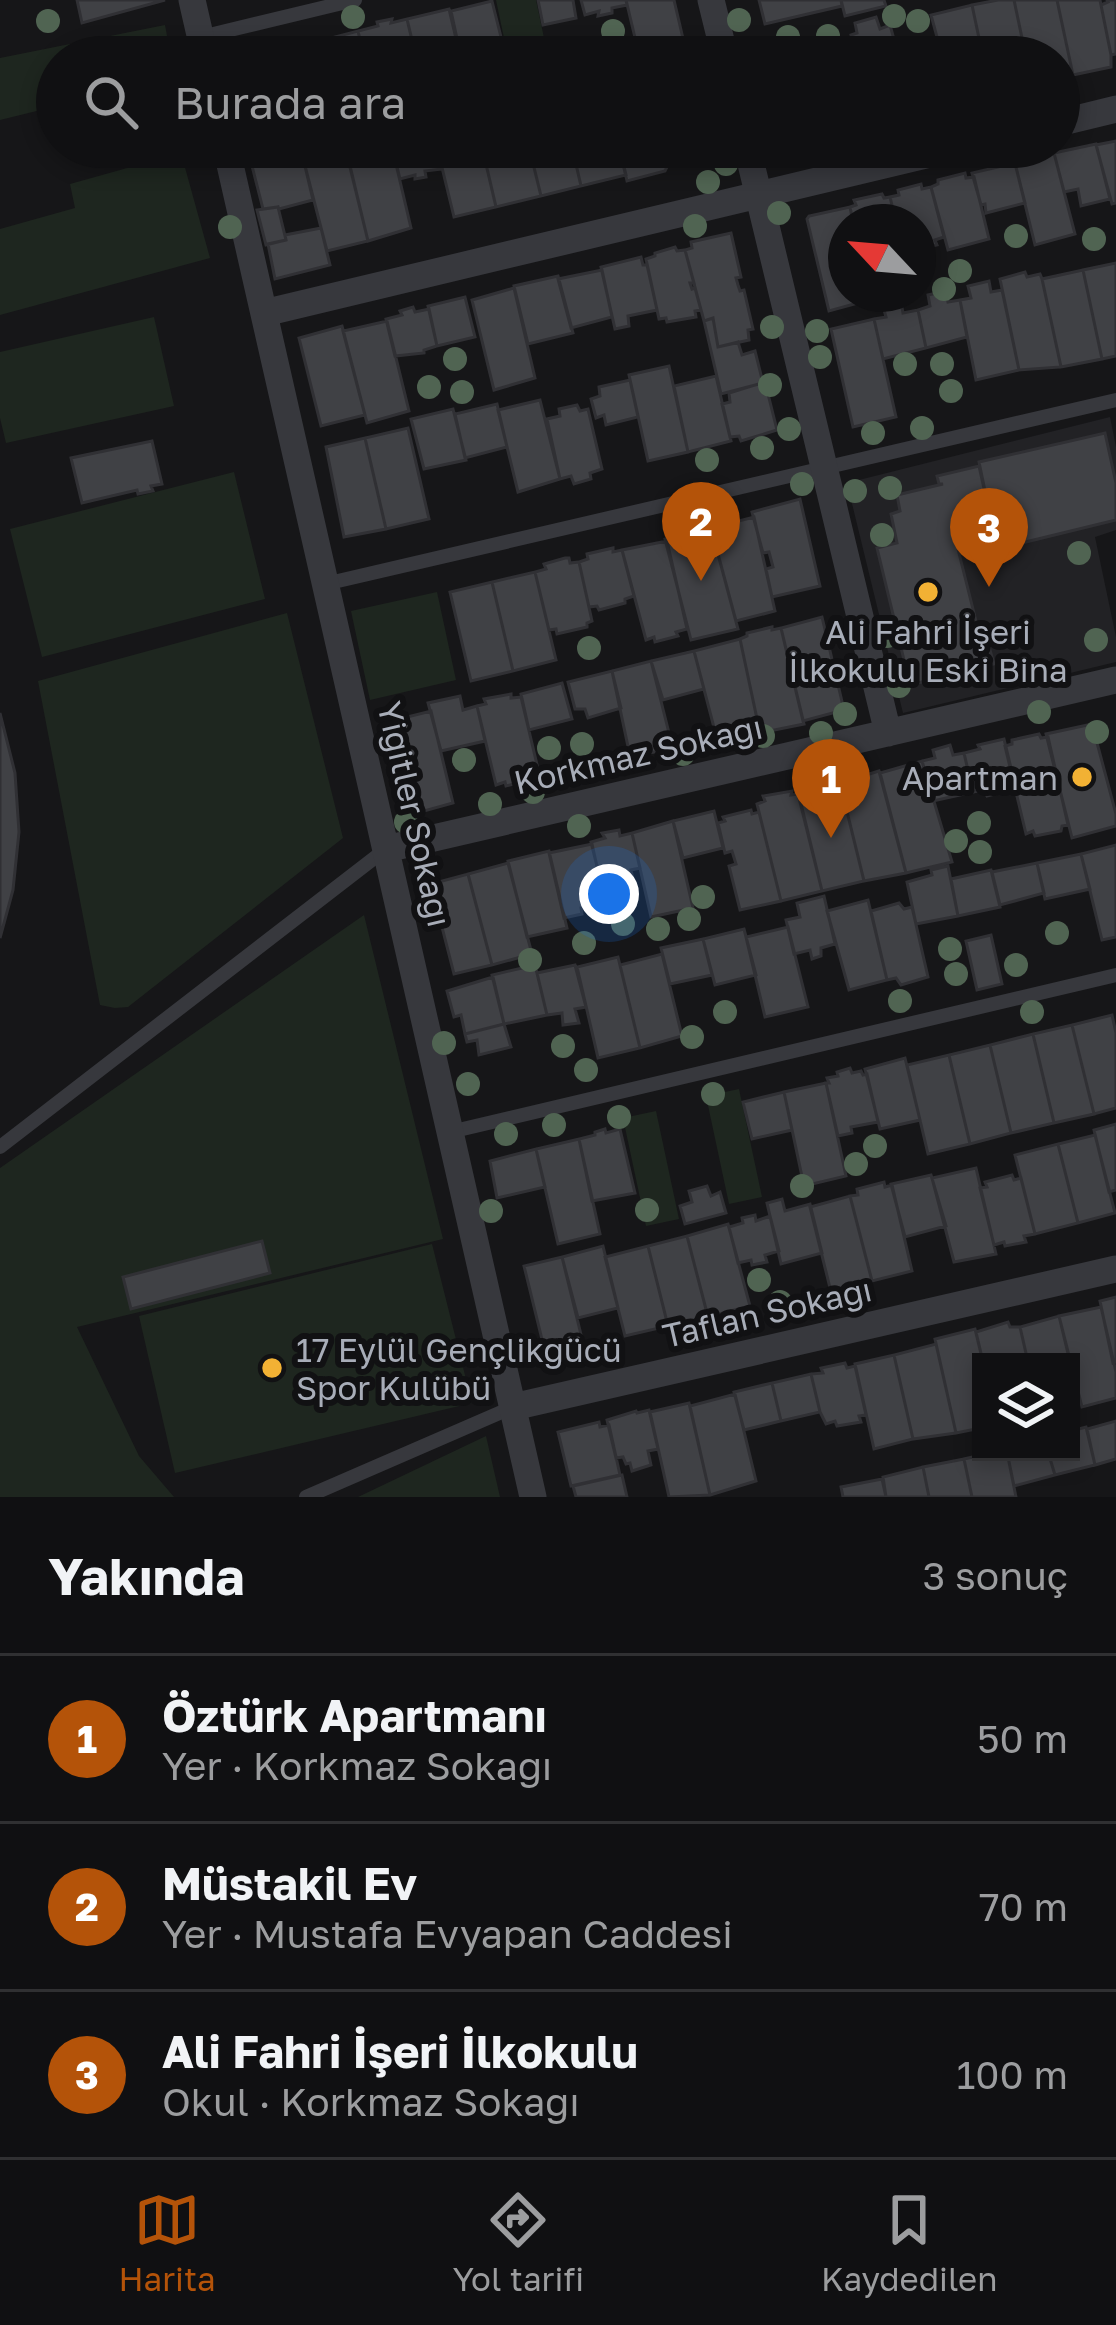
<!DOCTYPE html>
<html lang="tr">
<head>
<meta charset="utf-8">
<style>
  :root { --surface:#101012; --page:#1e1e20; --text:#f1f3f6; --muted:#9c9d9f; --line:#303032; --accent:#b45309 }
  body { margin:0; font-family:"Golos Text",sans-serif; background:var(--page); color:var(--text) }
  .controls { position:absolute; right:36px; bottom:36px; display:grid; overflow:hidden; border-radius:0px; box-shadow:0 6px 18px #0003 }
  .controls button { width:108px; height:108px; display:grid; place-items:center; padding:0; border:0; border-bottom:3px solid var(--line); background:var(--surface); color:var(--text); font:60px sans-serif }
  .compass { position:absolute; left:828px; top:204px; width:108px; height:108px; border-radius:50%; background:var(--surface); box-shadow:0 6px 18px #0003; rotate:296deg }
  .you { position:absolute; left:609px; top:894px; width:42px; height:42px; margin:-30px; border:9px solid #fff; border-radius:50%; background:#1a73e8; box-shadow:0 0 0 18px #1a73e833 }
  .badge { display:grid; place-items:center; width:78px; height:78px; border-radius:50%; background:var(--accent); color:#fff; font-size:39px; font-weight:700 }
  .pin { position:absolute; translate:-50% -99px; filter:drop-shadow(0 3px 6px #0008) }
  .pin::after { content:''; position:absolute; top:63px; width:42px; height:36px; background:inherit; clip-path:polygon(0 0,100% 0,50% 100%) }
  .list { margin:0; padding:0; list-style:none }
  h2 { display:flex; justify-content:space-between; align-items:center; height:156px; margin:0; padding:0 48px; font-size:51px }
  h2 small { font-size:39px; font-weight:400; color:var(--muted) }
  .list li { display:grid; grid-template-columns:78px 1fr auto; gap:36px; align-items:center; box-sizing:border-box; height:168px; padding:0 48px; border-top:3px solid var(--line) }
  .list b { display:block; font-size:45px; white-space:nowrap }
  .list p { margin:0; font-size:39px; white-space:nowrap; color:var(--muted) }
  .list em { font-size:39px; font-style:normal; color:var(--muted) }
  .icon { flex:none; width:66px; height:66px; fill:none; stroke:currentColor; stroke-width:2; stroke-linecap:round; stroke-linejoin:round }
  .map { position:relative; flex:none; width:1116px; height:1497px; overflow:hidden }
  .search { position:absolute; background:var(--surface); box-shadow:0 6px 18px #0003; left:36px; right:36px; top:36px; height:132px; display:flex; align-items:center; gap:30px; box-sizing:border-box; padding:0 42px; border-radius:66px; color:var(--muted); font-size:45px }
  .sheet { height:660px; background:var(--surface) }
  nav { display:flex; justify-content:space-around; align-items:center; box-sizing:border-box; height:168px; border-top:3px solid var(--line); background:var(--surface); font-size:33px; color:var(--muted) }
  nav a { display:grid; justify-items:center; gap:6px }
  nav .on { color:var(--accent) }
  .map>svg:first-child { display:block }
</style>
</head>
<body>
<div class="map">
<svg width="1116" height="1497" viewBox="0 0 1116 1497">
  <rect width="100%" height="100%" fill="#161618"/>
  <path fill="#222225" d="M1110,417L1116,447V530L1095,537L1116,637V662L903,713L847,483Z"/>
  <path fill="#1e261f" d="M496,0H536L548,57H508Z
    M165,25L171,57H57V106L0,120V58Z
    M181,153L210,258L0,315V229L75,208L70,184Z
    M154,317L174,406L6,443L0,418V352Z
    M234,472L265,599L42,657L10,529Z
    M437,592L456,680L370,700L351,611Z
    M287,613L343,838L128,1007L115,1008L100,1005L38,681Z
    M364,915L443,1239L77,1327L139,1456L174,1497H0V1168Z
    M739,1089L762,1197L729,1204L706,1096Z
    M656,1111L679,1219L646,1226L623,1118Z
    M432,1244L472,1403L175,1473L139,1316Z
    M486,1436L500,1497H358Z"/>
  <path fill="#404145" stroke="#303034" stroke-width="3" d="M77,0H165L82,23Z
    M538,0H573L576,18L543,25Z
    M581,0H626L627,5L612,8V13L598,16L599,11L585,15Z
    M626,0H674L685,47L650,55L645,40L636,42Z
    M759,0H841L842,6L765,24Z
    M841,0H884L886,6L845,16Z
    M998,0H1014L1026,57H983L972,5Z
    M1014,0H1057L1073,75L1059,78V57H1026Z
    M1057,0H1100L1111,55V67L1073,75Z
    M1107,0H1116V54L1111,55L1101,5L1108,2Z
    M492,1L506,57H461L451,11Z
    M972,5L980,43L941,52L931,15Z
    M449,9L458,47L416,57L407,19Z
    M876,17L880,29L890,25L899,57H857L851,35L857,33L855,23Z
    M392,19L391,23L407,19L416,57H364L358,31L378,26L377,22Z
    M358,31L364,57H332L327,39Z
    M853,43L857,57H813L812,53Z
    M939,44L942,57H900L904,56L902,51Z
    M1116,141V203L1112,204L1096,145Z
    M1096,144L1110,199L1081,206L1078,189L1064,192L1054,153Z
    M322,147H335L336,154L346,151L368,241L327,251L304,162L311,160L310,150Z
    M353,147H392L411,228L368,241L346,149Z
    M392,147H437L442,169L425,171L426,177L415,179V175L400,179Z
    M437,147H482L496,207L454,217Z
    M482,147H529L541,196L496,207Z
    M529,147H572L581,186L541,196Z
    M572,147H619L626,175L581,186Z
    M619,147H663L667,167L665,171L627,181Z
    M663,147H710L712,158L675,166L673,158L666,161Z
    M297,153L300,163L304,162L313,200L279,209L278,207L263,209L251,162Z
    M1054,153L1075,234L1035,245L1015,163Z
    M1015,163L1025,203L986,213L985,204L981,205L972,173Z
    M965,173L966,178L974,177L989,239L948,250L931,187L938,184V180Z
    M921,184L922,189L931,187L944,237L935,240L937,245L918,249V222H896L890,197L899,195L898,190Z
    M882,194L884,198L890,197L896,222H853L850,207L856,205L854,200Z
    M278,207L286,240L266,245L257,210Z
    M850,207L853,222H846V294H869L870,296L856,299L858,303L829,311L807,219L809,216Z
    M321,228L330,265L275,279L268,244L286,240L285,235Z
    M731,233L741,277L736,278L738,285L740,291L744,290L753,329L748,330L749,340L718,347L713,318L704,321L685,250L692,248L691,242Z
    M675,247L677,251L685,250L694,283H690L692,289L695,288L701,310L695,311L696,317L667,322L666,318L659,319L646,259L655,256V253Z
    M641,257L643,265H647L657,310L628,316L629,326L615,329L601,267Z
    M1116,263V356L1102,359L1083,270Z
    M602,270L612,317L571,328L558,279Z
    M1083,270L1102,359L1061,367L1042,279Z
    M1025,272L1027,277L1040,274L1042,279L1061,367L1019,370L1000,279Z
    M558,276L573,333L528,344L514,286Z
    M989,281L991,292L1002,290L1019,370L976,380L960,300L971,298L968,286Z
    M514,288L535,378L494,390L472,300Z
    M946,291L948,302L960,300L967,337L926,348L918,310L930,306L928,295Z
    M465,297L475,337L437,346L428,306Z
    M901,302L903,313L918,310L926,348L883,359L874,319L886,317L883,306Z
    M413,307L415,312L429,309L437,346L424,350V353L395,356L386,319L402,315L400,311Z
    M713,318L718,347L738,342L742,355L755,351L763,383L721,394L704,321Z
    M874,319L896,417L853,427L831,329Z
    M387,321L409,411L367,423L343,331Z
    M342,326L365,415L321,426L299,338Z
    M669,366L688,452L648,461L629,375Z
    M716,376L731,441L688,452L674,386Z
    M630,380L638,417L606,425L604,415L596,418L591,399L600,396L599,387Z
    M765,382L777,430L741,441L739,436L730,437L722,404L730,402L729,393Z
    M540,400L560,479L518,492L498,410Z
    M497,404L507,447L465,458L455,414Z
    M577,405L580,411L588,409L602,469L590,473L591,479L574,484L571,476L560,479L547,419L560,416L559,409Z
    M453,409L466,460L424,469L411,419Z
    M408,428L429,519L386,529L365,438Z
    M1105,433L1116,483V520L997,549L979,462Z
    M365,438L386,529L344,537L326,447Z
    M152,441L162,484L151,486L153,491L138,494L137,490L82,503L71,458Z
    M979,466L993,529L962,536L965,530L954,533L980,637L986,636L994,664L910,685L877,548L897,543L891,514L900,511L897,495L943,484H939L937,476Z
    M800,499L820,586L772,597L766,569L773,567L769,552L763,553L752,512Z
    M754,517L775,611L736,621L711,528Z
    M711,528L738,629L691,640L665,539Z
    M667,541L687,629L676,632L678,636L655,642L654,637L646,640L622,550Z
    M613,548V552L622,550L634,596L625,599V603L599,610L597,606L589,607L579,562L588,559L587,554Z
    M565,558H569L570,563L579,562L592,621L587,623V627L557,634L556,629L549,630L535,572L546,569L544,564Z
    M535,572L556,660L513,671L492,582Z
    M492,582L513,671L471,681L450,592Z
    M822,617L844,710L803,721L781,628Z
    M772,627V630L781,628L804,724L760,733L740,639L747,636V633Z
    M740,639L760,733L718,743L694,651Z
    M694,651L704,689L663,700L651,661Z
    M651,661L673,749L630,756L612,671Z
    M612,671L621,708L588,718L585,709H575L568,682Z
    M562,683L572,719L529,730L521,694Z
    M511,694V698L521,697L539,773L530,776V780L506,786L505,782L496,785L477,706L486,704L484,699Z
    M460,696L463,710L477,706L485,741L441,751L428,703Z
    M431,711L453,803L417,813L395,720Z
    M0,713L15,773L19,832L13,890L0,938Z
    M1092,724L1116,814V826L1072,838L1046,734Z
    M1039,734L1041,738L1048,737L1068,825L1062,826L1061,831L1035,836L1033,831L1026,834L1005,746L1012,744V740Z
    M1004,739L1016,789L987,796L984,790L973,792L964,753L980,749L978,745Z
    M950,745L953,755L964,753L973,792L933,801L922,761L935,758L933,750Z
    M922,761L952,862L906,873L880,773Z
    M879,771L906,873L864,881L840,783Z
    M840,783L864,881L822,891L798,791Z
    M792,791L791,795L798,794L822,891L781,901L757,804L765,801L763,796Z
    M751,810L752,814L759,812L781,901L740,910L729,866L736,864L732,851L725,853L718,823L725,821L723,817Z
    M714,811L723,848L683,858L673,821Z
    M673,821L693,908L651,917L632,833Z
    M619,830L620,836L632,833L640,868L631,870L636,891L615,896L610,876L600,878L591,842L605,838L602,833Z
    M592,844L605,903L581,908L582,914L564,918L549,853Z
    M1116,845V937L1102,940L1081,854Z
    M549,851L567,928L527,937L508,861Z
    M1081,854L1090,889L1045,899L1037,863Z
    M508,863L532,954L492,965L468,874Z
    M1037,863L1044,893L1000,905L992,872Z
    M948,866L958,916L916,924L907,882L932,875L931,870Z
    M991,870L1000,907L958,916L951,879Z
    M468,874L492,965L454,974L431,884Z
    M824,896L835,944L821,948V956L812,959L810,950L794,954L786,920L800,917L797,903Z
    M868,900L887,980L849,990L827,911Z
    M899,903L904,909L912,907L928,977L901,985L896,978L887,980L871,911Z
    M788,927L808,1007L765,1017L746,937Z
    M744,929L756,975L715,985L703,939Z
    M991,935L1002,984L977,990L966,941Z
    M703,939L712,975L670,984L661,948Z
    M662,954L682,1036L640,1048L620,965Z
    M618,957L640,1048L598,1058L577,967Z
    M535,965L547,1015L504,1024L492,975Z
    M575,965L586,1007L575,1009L579,1023L563,1025L562,1013L547,1015L537,973Z
    M493,977L504,1024L465,1034L461,1015L454,1017L447,991Z
    M1112,1015L1116,1033V1108L1094,1114L1072,1025Z
    M504,1024L511,1047L479,1055L477,1040L467,1042L465,1034Z
    M1072,1025L1094,1114L1054,1123L1033,1034Z
    M1033,1034L1054,1123L1011,1133L990,1045Z
    M990,1045L1011,1133L970,1144L949,1055Z
    M949,1055L970,1144L928,1154L907,1065Z
    M905,1058L920,1120L880,1129L865,1069Z
    M850,1068L852,1073L861,1071L863,1075L867,1074L878,1122L851,1127L852,1133L838,1136L826,1083H829L827,1078L838,1076L837,1072Z
    M826,1083L846,1176L804,1186L784,1092Z
    M784,1092L792,1130L752,1139L743,1102Z
    M1116,1124V1190L1109,1192L1094,1130Z
    M605,1129L606,1133L620,1129L635,1193L592,1201L579,1139L595,1135V1132Z
    M1095,1135L1115,1213L1078,1223L1058,1144Z
    M579,1139L600,1234L558,1244L536,1149Z
    M1058,1144L1078,1223L1035,1234L1015,1155Z
    M536,1149L545,1187L497,1198L490,1161Z
    M976,1168L996,1254L954,1262L932,1178Z
    M931,1175L946,1226L905,1237L891,1184Z
    M1012,1175L1014,1180L1021,1178L1035,1234L1024,1236L1026,1242L1005,1246L1004,1242L994,1245L980,1188L987,1187L985,1182Z
    M884,1182L885,1187L892,1185L912,1271L872,1281L850,1196L858,1195L857,1189Z
    M707,1186L711,1196L720,1192L726,1213L685,1224L680,1206L692,1202L689,1191Z
    M850,1196L872,1281L831,1292L810,1207Z
    M782,1199L785,1211L810,1204L822,1253L781,1264L767,1203Z
    M755,1215L756,1221L770,1216L779,1251L765,1255L767,1262L752,1265L751,1260L738,1263L729,1227L743,1223L742,1218Z
    M728,1224L750,1306L708,1317L687,1236Z
    M687,1236L708,1317L668,1326L648,1246Z
    M262,1241L270,1273L131,1309L123,1277Z
    M603,1246L618,1308L578,1318L562,1257Z
    M648,1246L668,1326L625,1336L605,1257Z
    M562,1257L585,1351L547,1360L524,1266Z
    M1116,1297V1362L1113,1363L1100,1301Z
    M1101,1307L1116,1372V1398L1082,1407L1059,1316Z
    M1059,1316L1070,1362H1028L1020,1327Z
    M1008,1322L1010,1327H1020L1028,1362H983L976,1332Z
    M975,1329L983,1362L981,1428L956,1433L935,1339Z
    M936,1344L956,1433L913,1439L894,1355Z
    M894,1355L913,1439L874,1449L855,1364Z
    M845,1363L847,1368L855,1366L866,1415L859,1416L861,1422L837,1426L835,1421L826,1424L820,1412L811,1374L823,1373L821,1368Z
    M811,1374L820,1412L781,1421L772,1383Z
    M772,1383L781,1421L744,1430L734,1392Z
    M735,1394L756,1481L710,1495L690,1406Z
    M689,1403L710,1495L669,1497L650,1412Z
    M649,1410L658,1449L648,1451L651,1465L632,1471L630,1463L626,1464L623,1457L616,1458L607,1420L636,1411L637,1413Z
    M1116,1421V1459L1095,1465L1087,1429Z
    M599,1422L600,1427L609,1425L620,1475L571,1486L558,1432Z
    M1086,1427L1095,1465L1055,1475L1048,1452H1071V1431Z
    M995,1452H1007L1016,1497H972L964,1459Z
    M1007,1452H1048L1055,1475L1014,1486Z
    M964,1459L972,1497H929L923,1467Z
    M923,1467L929,1497H886L883,1477Z
    M622,1475L627,1497H576L573,1486Z
    M882,1479L886,1497H843L841,1487Z"/>
  <g fill="none" stroke-linecap="round" stroke-linejoin="round">
    <path stroke="#37383d" stroke-width="14" d="M201,37L355,0
      M325,584L1116,400
      M450,1132L1116,975
      M0,1147L386,849
      M306,1497L513,1407"/>
    <path stroke="#37383d" stroke-width="27" d="M192,0L205,57
      M711,0L725,57
      M1059,123L1116,109
      M226,147L533,1497
      M747,147L888,733
      M264,313L959,147
      M386,849L1116,680
      M513,1407L1116,1269"/>
  </g>
  <g fill="#506452">
    <circle cx="894" cy="16" r="12"/>
    <circle cx="353" cy="17" r="12"/>
    <circle cx="739" cy="20" r="12"/>
    <circle cx="48" cy="21" r="12"/>
    <circle cx="918" cy="21" r="12"/>
    <circle cx="613" cy="31" r="12"/>
    <circle cx="828" cy="36" r="12"/>
    <circle cx="788" cy="37" r="12"/>
    <circle cx="726" cy="164" r="12"/>
    <circle cx="708" cy="182" r="12"/>
    <circle cx="779" cy="213" r="12"/>
    <circle cx="695" cy="226" r="12"/>
    <circle cx="230" cy="227" r="12"/>
    <circle cx="1016" cy="236" r="12"/>
    <circle cx="1094" cy="239" r="12"/>
    <circle cx="960" cy="271" r="12"/>
    <circle cx="944" cy="289" r="12"/>
    <circle cx="772" cy="327" r="12"/>
    <circle cx="817" cy="331" r="12"/>
    <circle cx="820" cy="357" r="12"/>
    <circle cx="455" cy="359" r="12"/>
    <circle cx="905" cy="364" r="12"/>
    <circle cx="942" cy="364" r="12"/>
    <circle cx="770" cy="385" r="12"/>
    <circle cx="429" cy="387" r="12"/>
    <circle cx="951" cy="391" r="12"/>
    <circle cx="462" cy="392" r="12"/>
    <circle cx="922" cy="428" r="12"/>
    <circle cx="789" cy="429" r="12"/>
    <circle cx="873" cy="433" r="12"/>
    <circle cx="762" cy="448" r="12"/>
    <circle cx="707" cy="460" r="12"/>
    <circle cx="802" cy="484" r="12"/>
    <circle cx="890" cy="488" r="12"/>
    <circle cx="855" cy="491" r="12"/>
    <circle cx="882" cy="535" r="12"/>
    <circle cx="1079" cy="553" r="12"/>
    <circle cx="887" cy="636" r="12"/>
    <circle cx="1096" cy="640" r="12"/>
    <circle cx="589" cy="648" r="12"/>
    <circle cx="851" cy="671" r="12"/>
    <circle cx="899" cy="686" r="12"/>
    <circle cx="1039" cy="712" r="12"/>
    <circle cx="845" cy="714" r="12"/>
    <circle cx="1097" cy="732" r="12"/>
    <circle cx="821" cy="733" r="12"/>
    <circle cx="763" cy="736" r="12"/>
    <circle cx="582" cy="744" r="12"/>
    <circle cx="549" cy="748" r="12"/>
    <circle cx="683" cy="754" r="12"/>
    <circle cx="464" cy="760" r="12"/>
    <circle cx="533" cy="792" r="12"/>
    <circle cx="490" cy="804" r="12"/>
    <circle cx="406" cy="822" r="12"/>
    <circle cx="979" cy="823" r="12"/>
    <circle cx="579" cy="826" r="12"/>
    <circle cx="956" cy="841" r="12"/>
    <circle cx="980" cy="852" r="12"/>
    <circle cx="703" cy="897" r="12"/>
    <circle cx="689" cy="919" r="12"/>
    <circle cx="623" cy="924" r="12"/>
    <circle cx="658" cy="929" r="12"/>
    <circle cx="1057" cy="933" r="12"/>
    <circle cx="584" cy="943" r="12"/>
    <circle cx="950" cy="949" r="12"/>
    <circle cx="530" cy="960" r="12"/>
    <circle cx="1016" cy="965" r="12"/>
    <circle cx="956" cy="974" r="12"/>
    <circle cx="900" cy="1001" r="12"/>
    <circle cx="725" cy="1012" r="12"/>
    <circle cx="1032" cy="1012" r="12"/>
    <circle cx="692" cy="1037" r="12"/>
    <circle cx="444" cy="1043" r="12"/>
    <circle cx="563" cy="1046" r="12"/>
    <circle cx="586" cy="1070" r="12"/>
    <circle cx="468" cy="1084" r="12"/>
    <circle cx="713" cy="1094" r="12"/>
    <circle cx="619" cy="1117" r="12"/>
    <circle cx="554" cy="1125" r="12"/>
    <circle cx="506" cy="1134" r="12"/>
    <circle cx="875" cy="1146" r="12"/>
    <circle cx="856" cy="1164" r="12"/>
    <circle cx="802" cy="1186" r="12"/>
    <circle cx="647" cy="1210" r="12"/>
    <circle cx="491" cy="1211" r="12"/>
    <circle cx="759" cy="1280" r="12"/>
    <circle cx="780" cy="1302" r="12"/>
  </g>
  <g fill="#f2b134" stroke="#111113" stroke-width="4.5">
    <circle cx="928" cy="592" r="12"/>
    <circle cx="1082" cy="777" r="12"/>
    <circle cx="272" cy="1368" r="12"/>
  </g>
  <g text-anchor="middle" dominant-baseline="central" stroke-width="12" stroke-linejoin="round" paint-order="stroke">
    <g font-size="33" fill="#a8adb8" stroke="#111113">
      <text x="928" y="631">Ali Fahri İşeri<tspan x="928" dy="38">İlkokulu Eski Bina</tspan></text>
      <text x="1058" y="777" text-anchor="end">Apartman</text>
      <text x="296" y="1349" text-anchor="start">17 Eylül Gençlikgücü<tspan x="296" dy="38">Spor Kulübü</tspan></text>
    </g>
    <g font-size="33" fill="#a8adb8" stroke="#111113">
      <text transform="translate(638 754) rotate(-13)">Korkmaz Sokağı</text>
      <text transform="translate(415 814) rotate(77)">Yiğitler Sokağı</text>
      <text transform="translate(767 1312) rotate(-13)">Taflan Sokağı</text>
    </g>
  </g>
</svg>
<div class="controls">
<button><svg class="icon" aria-label="layers" viewBox="0 0 24 24"><path d="M12 4l9 5-9 5-9-5zM3 14l9 5 9-5"/></svg></button>
</div>
<svg class="compass" viewBox="-18 -18 36 36"><path d="M0-13l5 13h-10z" fill="#e53935"/><path d="M0 13l5-13h-10z" fill="#9c9d9f"/></svg>
<div class="you"></div>
<div class="pin badge" style="left:831px;top:838px">1</div>
<div class="pin badge" style="left:701px;top:581px">2</div>
<div class="pin badge" style="left:989px;top:587px">3</div>
<div class="search"><svg class="icon" aria-label="search" viewBox="0 0 24 24"><circle cx="10" cy="10" r="6"/><path d="M15 15l6 6"/></svg>Burada ara</div>
</div>
<section class="sheet">
<h2>Yakında<small>3 sonuç</small></h2>
<ul class="list">
<li><span class="badge">1</span><div><b>Öztürk Apartmanı</b><p>Yer · Korkmaz Sokağı</p></div><em>50 m</em></li>
<li><span class="badge">2</span><div><b>Müstakil Ev</b><p>Yer · Mustafa Evyapan Caddesi</p></div><em>70 m</em></li>
<li><span class="badge">3</span><div><b>Ali Fahri İşeri İlkokulu</b><p>Okul · Korkmaz Sokağı</p></div><em>100 m</em></li>
</ul>
</section>
<nav>
<a class="on"><svg class="icon" aria-label="map" viewBox="0 0 24 24"><path d="M3 6l6-2 6 2 6-2v14l-6 2-6-2-6 2zM9 4v14M15 6v14"/></svg>Harita</a>
<a><svg class="icon" aria-label="directions" viewBox="0 0 24 24"><path d="M12 3l9 9-9 9-9-9zM9 14v-3h6M13 9l2 2-2 2"/></svg>Yol tarifi</a>
<a><svg class="icon" aria-label="saved" viewBox="0 0 24 24"><path d="M7 4h10v16l-5-4-5 4z"/></svg>Kaydedilen</a>
</nav>
</body>
</html>
